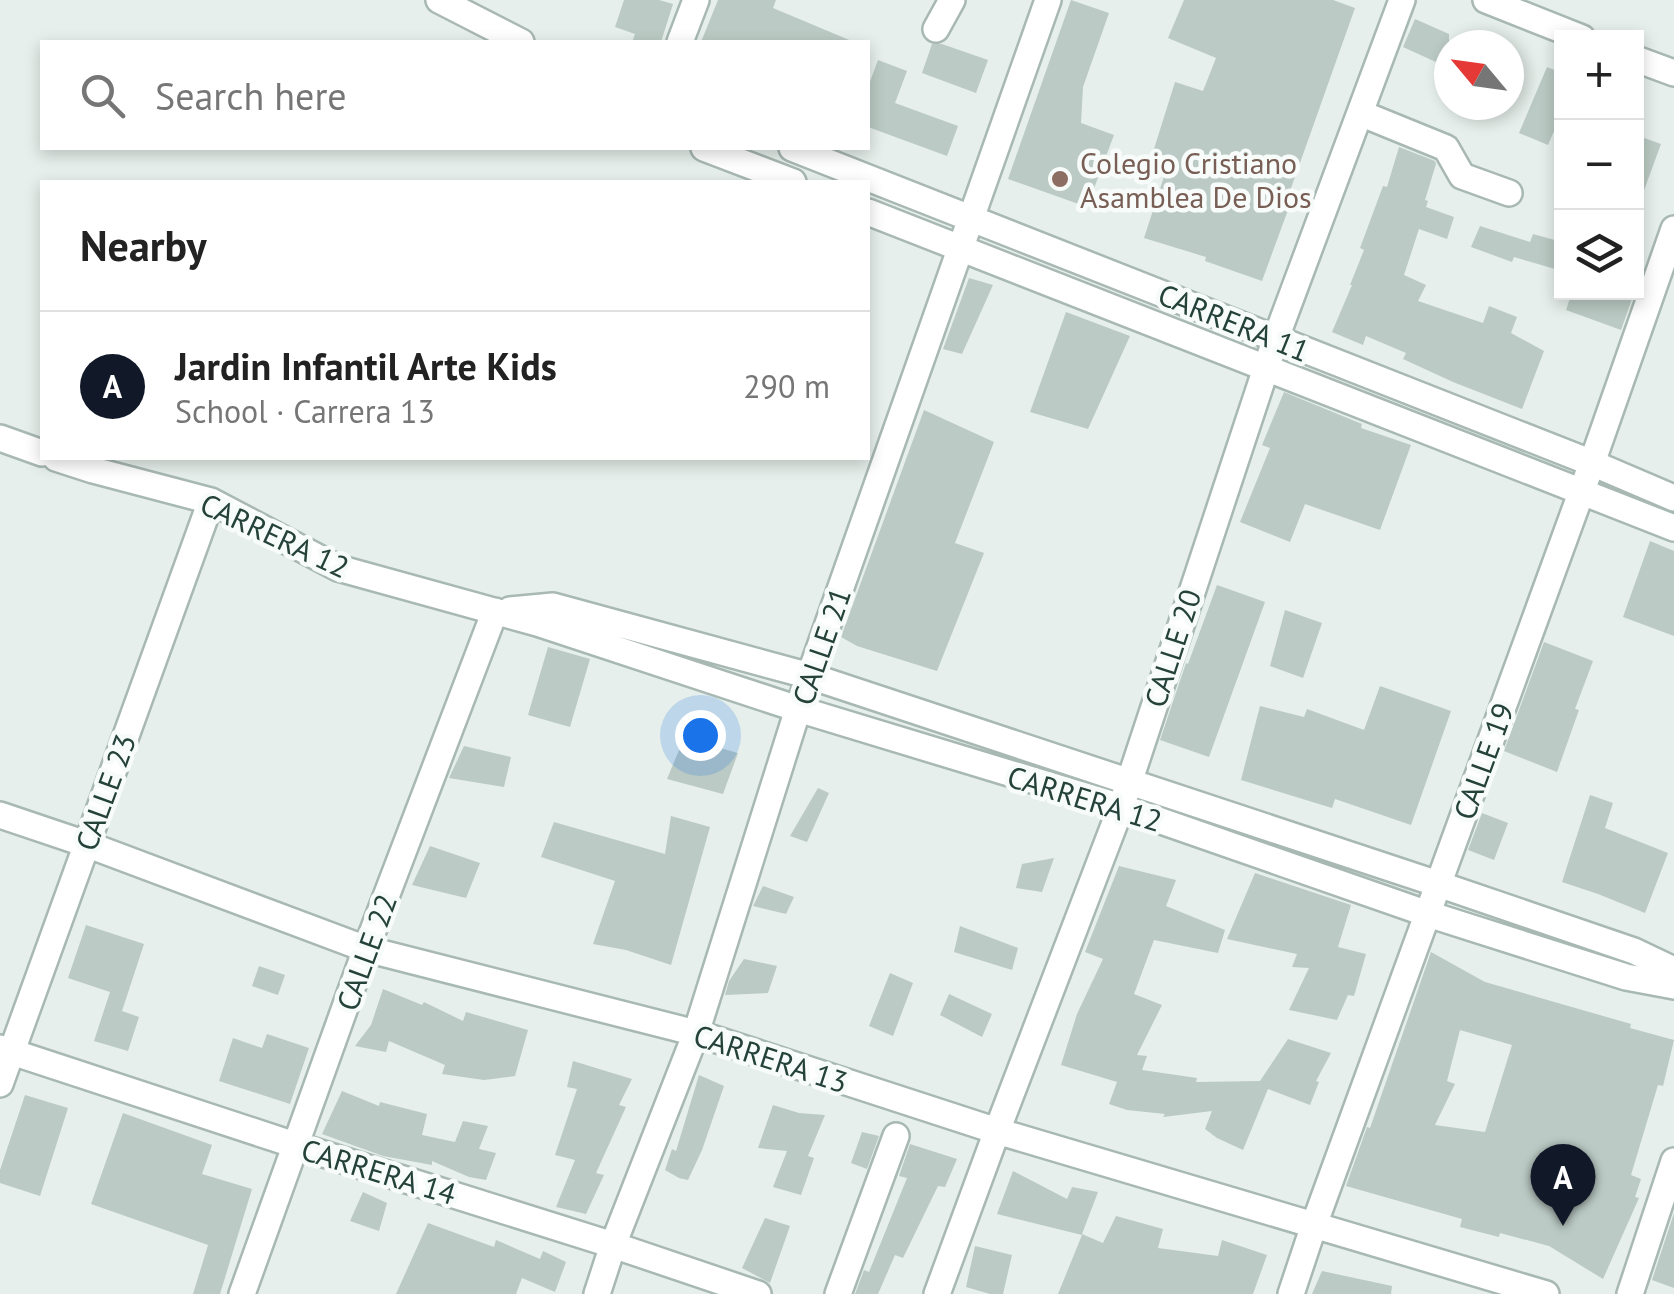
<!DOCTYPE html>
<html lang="en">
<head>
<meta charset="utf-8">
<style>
  :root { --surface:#fff; --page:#f2f2f2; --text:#222; --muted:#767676; --line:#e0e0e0; --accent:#111827 }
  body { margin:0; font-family:"PT Sans",sans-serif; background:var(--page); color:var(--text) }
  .controls { position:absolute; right:30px; top:30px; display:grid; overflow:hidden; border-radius:0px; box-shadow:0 5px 15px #0003 }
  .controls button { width:90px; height:90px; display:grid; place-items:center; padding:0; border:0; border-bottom:2px solid var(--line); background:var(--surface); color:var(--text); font:50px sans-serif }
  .compass { position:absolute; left:1434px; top:30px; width:90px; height:90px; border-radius:50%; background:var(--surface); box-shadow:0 5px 15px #0003; rotate:299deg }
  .you { position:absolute; left:700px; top:735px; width:35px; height:35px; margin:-25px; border:8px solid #fff; border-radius:50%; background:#1a73e8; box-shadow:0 0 0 15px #1a73e833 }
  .badge { display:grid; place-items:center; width:65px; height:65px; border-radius:50%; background:var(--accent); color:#fff; font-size:32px; font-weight:700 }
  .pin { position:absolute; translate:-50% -82px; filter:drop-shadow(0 2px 5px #0008) }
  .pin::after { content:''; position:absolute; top:52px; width:35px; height:30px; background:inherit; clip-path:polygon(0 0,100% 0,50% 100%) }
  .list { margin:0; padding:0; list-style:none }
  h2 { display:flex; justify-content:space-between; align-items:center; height:130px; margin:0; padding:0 40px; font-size:42px }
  h2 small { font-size:32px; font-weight:400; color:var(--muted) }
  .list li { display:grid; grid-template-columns:65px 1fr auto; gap:30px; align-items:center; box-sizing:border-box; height:150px; padding:0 40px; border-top:2px solid var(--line) }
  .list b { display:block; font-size:38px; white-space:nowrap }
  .list p { margin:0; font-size:32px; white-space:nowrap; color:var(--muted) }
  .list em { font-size:32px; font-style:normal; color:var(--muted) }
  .icon { flex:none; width:55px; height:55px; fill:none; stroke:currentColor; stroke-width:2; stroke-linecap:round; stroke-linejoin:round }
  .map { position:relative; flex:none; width:1674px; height:1294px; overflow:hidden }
  .search { position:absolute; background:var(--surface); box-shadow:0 5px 15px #0003; left:40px; top:40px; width:830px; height:110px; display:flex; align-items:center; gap:25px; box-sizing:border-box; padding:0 35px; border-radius:0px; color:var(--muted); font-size:38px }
  .panel { position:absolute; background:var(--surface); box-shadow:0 5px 15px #0003; left:40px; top:180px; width:830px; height:280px; border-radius:0px }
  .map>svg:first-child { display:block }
</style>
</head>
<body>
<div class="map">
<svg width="1674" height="1294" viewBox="0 0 1674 1294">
  <rect width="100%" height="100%" fill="#e6efeb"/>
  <path fill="#bbcac4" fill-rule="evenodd" d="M624,0H659L673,4L661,42H632L635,34L615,27Z
    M718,0H776L773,8L854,42H701Z
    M1071,0L1109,13L1083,87L1081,123L1114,135L1087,207L1008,179Z
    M1184,0H1333L1355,8L1284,208L1288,210L1262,281L1205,261L1206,257L1144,238L1170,158L1153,152L1175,82L1203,91L1216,58L1168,38Z
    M1415,19L1449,34V68L1403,47Z
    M932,44H942L988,60L976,93L922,73Z
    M878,60L907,71L895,103L958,126L947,156L868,127V87Z
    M1547,67L1562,73V113L1548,145L1519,133Z
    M1636,135L1661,144L1639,204L1636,203Z
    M1399,147L1435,161L1436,164L1425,200L1428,201L1426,207L1454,217L1447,239L1419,229L1404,275L1426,285L1418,301L1483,323L1489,306L1517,317L1511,333L1544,351L1522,409L1453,382L1403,359L1406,353L1366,336L1363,345L1332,332L1352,285H1350L1364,250L1360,248L1383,186L1387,187Z
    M1480,226L1530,242L1533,234L1562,242V271L1514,257L1512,262L1471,247Z
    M969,278L993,285L962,354L943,349Z
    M1572,292H1622L1633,296L1621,330L1566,310Z
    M1066,312L1130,336L1088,429L1030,412Z
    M1284,392L1362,424L1361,428L1411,445L1380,530L1305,504L1290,542L1240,522L1270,448L1262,445Z
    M924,410L994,442L955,543L984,553L937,671L857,646L841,637Z
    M1650,541L1674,551V636L1623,617Z
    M1217,585L1265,602L1209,757L1160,740L1186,663L1188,664Z
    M1285,610L1322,623L1303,678L1270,666Z
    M1544,642L1593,661L1575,709L1579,710L1557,772L1504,751Z
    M548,647L590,659L570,727L528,715Z
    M1380,686L1451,711L1411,825L1335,799L1332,808L1241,780L1260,706L1304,717L1307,709L1364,730Z
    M684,738L738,753L723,794L667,779Z
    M464,746L511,757L504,787L449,778Z
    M818,788L829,793L807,842L790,836Z
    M1590,795L1613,803L1605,828L1668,853L1645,913L1598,894L1562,882Z
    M1482,813L1508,823L1494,860L1468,850Z
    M671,816L710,827L671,965L626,950L593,944L615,881L541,857L554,822L665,854Z
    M430,846L480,863L466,898L412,885Z
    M1054,858L1042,892L1016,888L1022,864Z
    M1119,866L1176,880L1166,906L1225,930L1218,953L1154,940L1134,994L1162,1005L1137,1055L1147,1056L1142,1070L1197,1078L1196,1082L1260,1081L1288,1039L1331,1053L1316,1081L1319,1082L1310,1105L1268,1089L1243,1150L1217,1138L1205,1129L1212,1111L1163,1117L1165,1114L1127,1110L1109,1104L1117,1082L1061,1065L1077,1014L1103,959L1085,952Z
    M1255,873L1351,905L1338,947L1366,954L1354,996L1348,995L1337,1020L1289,1010L1309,968L1292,967L1297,954L1227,939Z
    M763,886L794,897L786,914L753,906Z
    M86,925L144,944L122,1011L139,1017L128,1051L94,1041L110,992L68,978Z
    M960,926L1018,948L1012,970L954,952Z
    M1431,952L1485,982L1631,1024L1630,1028L1674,1040L1663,1086L1658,1085L1631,1175L1641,1179L1635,1197L1639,1198L1603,1279L1549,1246L1500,1233L1499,1237L1460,1227L1462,1219L1346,1186L1367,1127L1370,1128ZM1460,1030L1512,1045L1485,1132L1435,1125L1455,1084L1447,1081Z
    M744,959L777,966L768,993L725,995L729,981Z
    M259,966L285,975L278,995L252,986Z
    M890,973L913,983L893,1036L869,1026Z
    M383,989L422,1005L424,1002L463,1021L466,1012L528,1030L515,1076L484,1080L442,1074L445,1065L389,1041L386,1052L355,1046L371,1025Z
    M949,994L992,1014L982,1037L940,1015Z
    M267,1034L309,1048L290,1104L219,1081L233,1038L262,1048Z
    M573,1061L632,1079L619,1105L626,1107L596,1173L604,1175L586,1214L556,1207L575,1160L555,1155L577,1089L567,1087Z
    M699,1075L724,1086L702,1150L688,1180L679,1178L665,1170L672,1149L676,1151Z
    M342,1091L379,1106L380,1102L427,1114L422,1135L455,1142L463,1121L488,1126L479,1149L496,1153L486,1180L469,1177L432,1161V1165L383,1156L322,1134Z
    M25,1095L68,1108L40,1196L0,1183V1170Z
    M773,1105L799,1113L825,1115L808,1156L814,1158L801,1195L773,1187L787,1151L758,1148Z
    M123,1113L212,1145L202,1174L252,1189L220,1294H193L208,1245L91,1204Z
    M862,1132L879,1136L867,1169L851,1163Z
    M910,1144L957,1159L945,1187L938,1186L903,1258L895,1255L878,1294H855L864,1270L869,1272L907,1178L899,1176Z
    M1013,1171L1067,1199L1072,1187L1098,1192L1082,1234L1103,1243L1116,1216L1163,1229L1158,1248L1218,1256L1222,1240L1267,1255L1253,1294H1058L1082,1235L997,1214Z
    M363,1192L387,1203L379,1231L350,1221Z
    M1674,1213V1288L1652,1280Z
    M765,1218L790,1226L770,1283L742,1268Z
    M428,1223L494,1247L496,1240L540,1259L543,1251L566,1262L555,1292L522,1278L516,1294H396Z
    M975,1246L1012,1255L1003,1294H990L966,1287Z
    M1322,1271L1392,1286L1391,1294H1312Z"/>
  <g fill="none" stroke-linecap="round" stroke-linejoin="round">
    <g stroke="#a8b8b2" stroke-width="30">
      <path id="street" d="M439,0L521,42
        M1486,0L1582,38
        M936,29L952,0
        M680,42L696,0
        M1636,59L1674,73
        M1360,113L1446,148L1462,176L1509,193
        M704,148L793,182
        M792,148L1592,463L1674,498
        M868,212L1674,528
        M0,438L42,453
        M56,458L93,470L211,501L338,568L537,623L798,709L1121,807L1428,914L1626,977L1674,986
        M510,610L553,606L810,676L1438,884L1634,951L1674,970
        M0,815L86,844L366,949L696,1033L997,1131L1546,1294
        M0,1048L295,1145L613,1245L758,1294
        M0,1084L211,501
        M242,1294L366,949L495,611
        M597,1294L613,1245L696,1033L798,709L1048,0
        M838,1294L896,1136
        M937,1294L997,1131L1121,807L1276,338L1402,0
        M1291,1294L1314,1225L1592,463L1674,229
        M1630,1294L1674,1161"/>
    </g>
    <use href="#street" stroke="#fff" stroke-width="25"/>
  </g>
  <circle fill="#8d6e63" stroke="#f7fbf9" stroke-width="4" cx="1060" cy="179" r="10"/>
  <g text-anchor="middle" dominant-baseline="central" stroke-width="9" stroke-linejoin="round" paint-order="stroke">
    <g font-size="30" fill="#785e54" stroke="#f7fbf9" text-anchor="start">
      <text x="1080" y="162">Colegio Cristiano<tspan x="1080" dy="34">Asamblea De Dios</tspan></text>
    </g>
    <g font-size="30" fill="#24423a" stroke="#f7fbf9">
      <text transform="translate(1234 322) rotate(22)">CARRERA 11</text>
      <text transform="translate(275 535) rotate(25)">CARRERA 12</text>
      <text transform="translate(821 646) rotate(-71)">CALLE 21</text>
      <text transform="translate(1172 648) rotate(-72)">CALLE 20</text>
      <text transform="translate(1483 761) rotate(-70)">CALLE 19</text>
      <text transform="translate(105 792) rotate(-70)">CALLE 23</text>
      <text transform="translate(1085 798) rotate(17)">CARRERA 12</text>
      <text transform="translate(366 952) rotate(-70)">CALLE 22</text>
      <text transform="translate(771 1058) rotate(18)">CARRERA 13</text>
      <text transform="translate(379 1171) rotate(17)">CARRERA 14</text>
    </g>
  </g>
</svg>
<div class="controls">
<button>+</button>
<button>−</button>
<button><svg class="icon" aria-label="layers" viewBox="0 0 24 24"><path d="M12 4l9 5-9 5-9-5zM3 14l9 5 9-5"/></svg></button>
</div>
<svg class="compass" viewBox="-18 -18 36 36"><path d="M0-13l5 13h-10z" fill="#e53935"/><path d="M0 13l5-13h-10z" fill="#767676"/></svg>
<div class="you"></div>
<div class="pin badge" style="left:1563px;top:1226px">A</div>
<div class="search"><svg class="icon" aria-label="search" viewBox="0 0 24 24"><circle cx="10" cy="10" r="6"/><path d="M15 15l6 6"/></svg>Search here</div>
<section class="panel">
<h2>Nearby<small></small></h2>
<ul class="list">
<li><span class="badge">A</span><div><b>Jardin Infantil Arte Kids</b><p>School · Carrera 13</p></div><em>290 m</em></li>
</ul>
</section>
</div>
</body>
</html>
